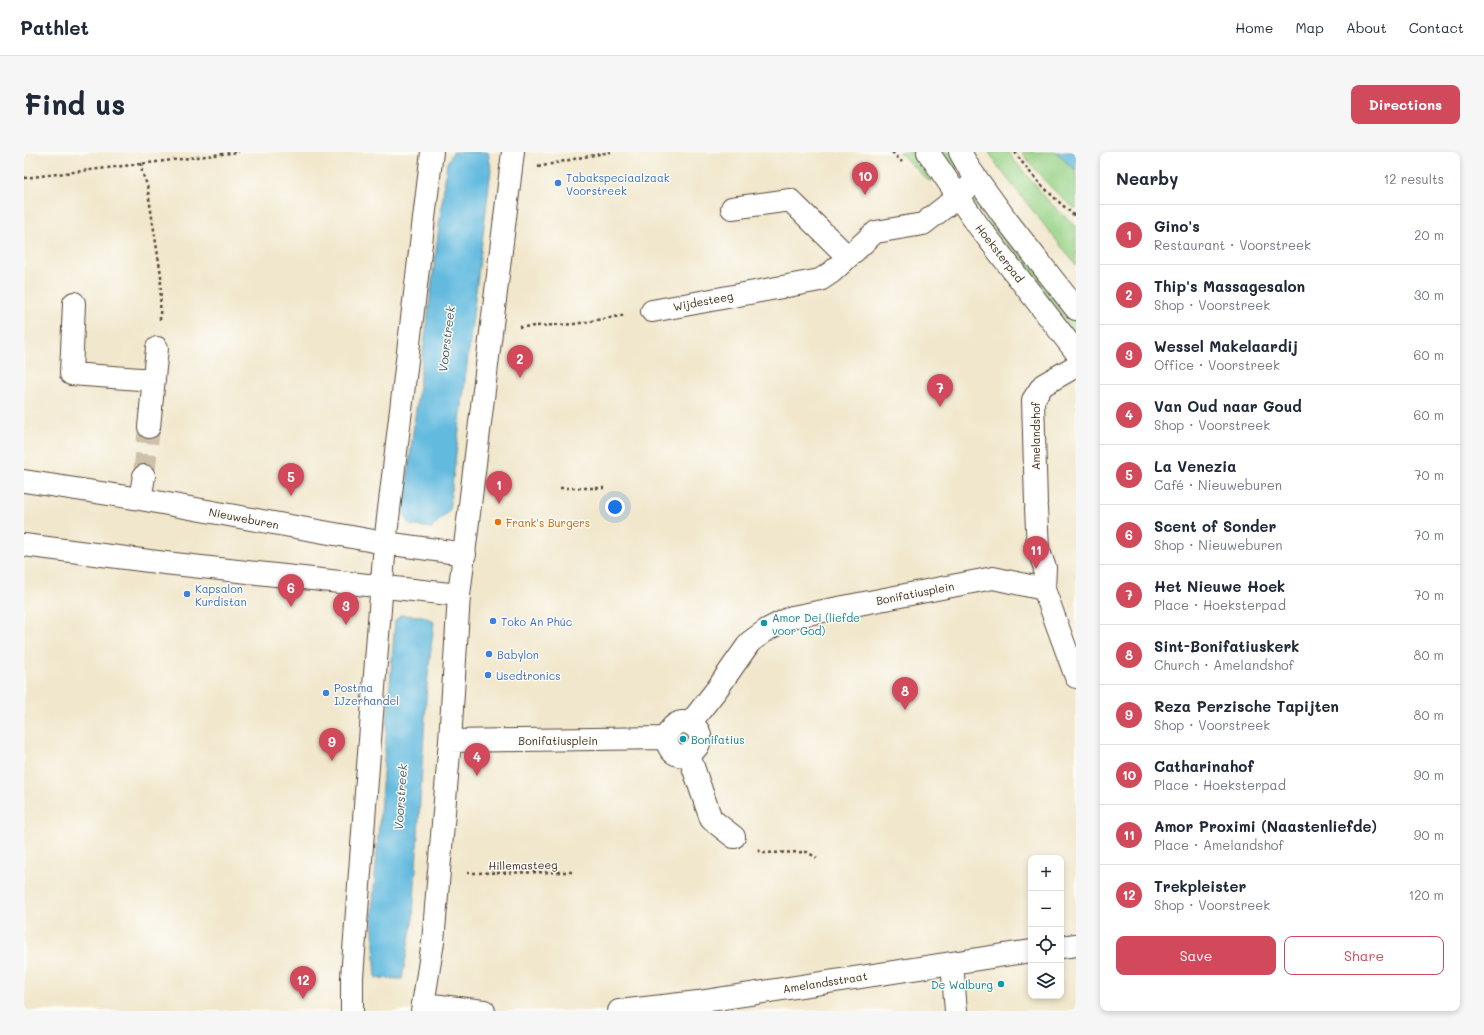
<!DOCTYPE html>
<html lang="en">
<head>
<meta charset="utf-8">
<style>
  :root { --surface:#fff; --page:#f6f6f7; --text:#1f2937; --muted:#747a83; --line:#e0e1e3; --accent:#d1495b }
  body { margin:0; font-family:Mali,sans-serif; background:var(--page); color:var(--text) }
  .controls { position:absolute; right:12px; bottom:12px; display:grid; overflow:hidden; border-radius:8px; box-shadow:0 2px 6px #0003 }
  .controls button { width:36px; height:36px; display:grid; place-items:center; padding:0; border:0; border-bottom:1px solid var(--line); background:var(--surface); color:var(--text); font:20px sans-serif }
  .you { position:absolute; left:591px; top:355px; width:14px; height:14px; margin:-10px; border:3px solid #fff; border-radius:50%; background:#1a73e8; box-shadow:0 0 0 6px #1a73e833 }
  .badge { display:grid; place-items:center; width:26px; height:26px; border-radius:50%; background:var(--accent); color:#fff; font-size:13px; font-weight:700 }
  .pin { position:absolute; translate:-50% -33px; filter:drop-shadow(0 1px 2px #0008) }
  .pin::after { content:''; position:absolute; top:21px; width:14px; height:12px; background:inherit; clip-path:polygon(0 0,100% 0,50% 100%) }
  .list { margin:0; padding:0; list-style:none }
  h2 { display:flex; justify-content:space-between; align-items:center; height:52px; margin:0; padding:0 16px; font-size:17px }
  h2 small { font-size:13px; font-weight:400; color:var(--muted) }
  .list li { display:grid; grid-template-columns:26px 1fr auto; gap:12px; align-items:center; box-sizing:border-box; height:60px; padding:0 16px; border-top:1px solid var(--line) }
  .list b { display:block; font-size:15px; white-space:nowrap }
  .list p { margin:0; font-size:13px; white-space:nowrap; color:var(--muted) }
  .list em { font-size:13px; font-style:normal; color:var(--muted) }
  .actions { display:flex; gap:8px; padding:12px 16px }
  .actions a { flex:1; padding:9px 0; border:1px solid var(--accent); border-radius:8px; text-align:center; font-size:14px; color:var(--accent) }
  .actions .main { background:var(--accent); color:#fff }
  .icon { flex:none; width:22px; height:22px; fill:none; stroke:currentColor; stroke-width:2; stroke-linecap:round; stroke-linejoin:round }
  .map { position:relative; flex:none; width:1052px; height:859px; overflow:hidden; border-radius:8px }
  header { display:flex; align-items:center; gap:24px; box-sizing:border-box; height:56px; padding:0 20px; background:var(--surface); border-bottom:1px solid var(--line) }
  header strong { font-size:19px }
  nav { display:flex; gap:22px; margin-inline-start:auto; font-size:14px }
  .intro { display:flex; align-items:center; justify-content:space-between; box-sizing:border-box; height:96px; padding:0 24px }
  h1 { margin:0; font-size:28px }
  .button { padding:10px 18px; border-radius:8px; background:var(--accent); color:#fff; font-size:14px; font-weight:700 }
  main { display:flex; gap:24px; padding:0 24px }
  aside { flex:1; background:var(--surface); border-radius:8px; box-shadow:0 2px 6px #0003 }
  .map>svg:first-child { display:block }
</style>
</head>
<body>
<header>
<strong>Pathlet</strong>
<nav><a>Home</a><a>Map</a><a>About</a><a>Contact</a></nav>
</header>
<div class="intro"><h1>Find us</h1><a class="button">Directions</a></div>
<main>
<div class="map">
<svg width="1052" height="859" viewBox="0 0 1052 859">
  <rect width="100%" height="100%" fill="#fdfcf7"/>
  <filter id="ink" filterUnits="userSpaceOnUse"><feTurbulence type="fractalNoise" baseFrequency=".025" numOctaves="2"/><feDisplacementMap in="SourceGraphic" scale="8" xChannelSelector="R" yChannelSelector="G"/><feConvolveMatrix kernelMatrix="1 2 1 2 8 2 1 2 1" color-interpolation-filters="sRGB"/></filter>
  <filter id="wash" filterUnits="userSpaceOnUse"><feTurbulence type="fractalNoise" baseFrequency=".012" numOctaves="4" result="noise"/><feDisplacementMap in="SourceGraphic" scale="16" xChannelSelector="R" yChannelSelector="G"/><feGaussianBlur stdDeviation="0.9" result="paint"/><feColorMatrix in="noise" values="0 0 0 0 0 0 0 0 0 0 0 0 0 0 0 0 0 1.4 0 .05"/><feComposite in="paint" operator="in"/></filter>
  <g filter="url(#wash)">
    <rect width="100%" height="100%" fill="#f1e7cc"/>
    <path fill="#98d387" stroke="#6a7e52" d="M874,0H891L909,24L908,28L905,29Z
      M915,0H925L933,14L932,16L927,17Z
      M965,0H985L989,7L1027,52L1052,74V113L975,16Z
      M998,0H1032L1052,19V57C1031,42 1013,21 998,0Z
      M954,48L957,49L1052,168V186L950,51Z"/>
    <path fill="#62badf" stroke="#4e727e" d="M429,0H464L467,17L425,359L408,376L386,373L379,360L423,11Z
      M1032,0H1052V19Z
      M376,463L399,464L410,470L403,532L389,766L378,827L352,826L348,762L371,469Z"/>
  </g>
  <g filter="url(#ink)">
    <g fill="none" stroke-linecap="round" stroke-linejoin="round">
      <path stroke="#cdc1a9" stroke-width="22" stroke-dasharray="22 11" stroke-linecap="butt" d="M120,324L125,275"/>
      <g stroke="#564638" stroke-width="24">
        <path id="minor" d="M708,56L766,48L824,105
          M852,80L899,72L921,55L953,28
          M50,151L47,222L130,228
          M628,159L796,128L808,120L848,83
          M125,275L133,196
          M0,329L116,347L361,391L441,402
          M116,347L120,324
          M1012,351L1009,248L1019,233L1052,214
          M1012,356L1014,397L1021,416L1020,437L1052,525
          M0,393L141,411L435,443
          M667,572L671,565L693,537L726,490L744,477L768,465L969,426L1020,437
          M426,589L642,586C646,575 655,565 668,573C694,589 650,625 642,586
          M665,603L687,667L710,685
          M1037,795L1052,793
          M928,811L932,859
          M399,852L460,859
          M328,859V825L361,391L408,0
          M398,859L409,790L426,589L435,443L489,0
          M595,859L674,850L1007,799"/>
      </g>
      <g stroke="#564638" stroke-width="24">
        <path id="major" d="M904,0L953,72L1052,200
          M936,0L945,16L984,70L1052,157"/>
      </g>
      <path stroke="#564638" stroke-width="2.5" stroke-dasharray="3 3" stroke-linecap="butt" d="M868,0L878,10
        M991,0C1007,25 1030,46 1052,65
        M117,11L118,20L123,33L137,123L136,169
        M514,15L554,6L587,0
        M0,26L215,0
        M495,175L550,172L602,163
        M536,336H580
        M734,698L738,701L783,700L793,706
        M443,721L548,720"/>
      <use href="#minor" stroke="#fff" stroke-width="22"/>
      <use href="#major" stroke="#fff" stroke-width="22"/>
    </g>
  </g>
  <g fill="#3f7fe0" stroke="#fdfcf7" stroke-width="1.5">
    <circle cx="534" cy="31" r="4"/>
    <circle cx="163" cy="442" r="4"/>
    <circle cx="469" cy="469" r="4"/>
    <circle cx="465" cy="502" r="4"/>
    <circle cx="464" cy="523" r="4"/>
    <circle cx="302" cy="541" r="4"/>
  </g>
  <circle fill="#e8710a" stroke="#fdfcf7" stroke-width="1.5" cx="474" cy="370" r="4"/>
  <g fill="#0f9aa8" stroke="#fdfcf7" stroke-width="1.5">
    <circle cx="740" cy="471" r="4"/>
    <circle cx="659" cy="587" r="4"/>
    <circle cx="977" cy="832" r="4"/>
  </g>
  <g text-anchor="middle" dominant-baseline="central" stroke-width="3" stroke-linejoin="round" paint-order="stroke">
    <g font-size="11" fill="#366cbe" stroke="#fdfcf7" text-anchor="start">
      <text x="542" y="25">Tabakspeciaalzaak<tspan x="542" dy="13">Voorstreek</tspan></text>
      <text x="171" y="436">Kapsalon<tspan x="171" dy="13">Kurdistan</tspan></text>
      <text x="477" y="469">Toko An Phúc</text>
      <text x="473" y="502">Babylon</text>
      <text x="472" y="523">Usedtronics</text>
      <text x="310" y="535">Postma<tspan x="310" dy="13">IJzerhandel</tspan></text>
    </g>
    <g font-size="11" fill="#3b2a1e" stroke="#fdfcf7">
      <text transform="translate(976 101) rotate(52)">Hoeksterpad</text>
      <text transform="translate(679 149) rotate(-11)">Wijdesteeg</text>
      <text transform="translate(1011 284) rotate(-90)">Amelandshof</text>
      <text transform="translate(220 366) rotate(11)">Nieuweburen</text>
      <text transform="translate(891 441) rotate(-11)">Bonifatiusplein</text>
      <text x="534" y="588">Bonifatiusplein</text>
      <text transform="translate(499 713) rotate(-1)">Hillemasteeg</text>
      <text transform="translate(801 830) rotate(-9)">Amelandsstraat</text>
    </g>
    <g font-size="11" fill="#c56008" stroke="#fdfcf7" text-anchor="start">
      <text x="482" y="370">Frank's Burgers</text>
    </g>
    <g font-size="11" fill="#0d838f" stroke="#fdfcf7" text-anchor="start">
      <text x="748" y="465">Amor Dei (liefde<tspan x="748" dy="13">voor God)</tspan></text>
      <text x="667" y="587">Bonifatius</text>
      <text x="969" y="832" text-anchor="end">De Walburg</text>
    </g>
    <g font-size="12" font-style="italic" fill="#495c62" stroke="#fdfcf7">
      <text transform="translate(422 187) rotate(-83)">Voorstreek</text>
      <text transform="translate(376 645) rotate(-86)">Voorstreek</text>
    </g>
  </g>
</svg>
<div class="controls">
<button>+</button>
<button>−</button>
<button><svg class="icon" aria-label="locate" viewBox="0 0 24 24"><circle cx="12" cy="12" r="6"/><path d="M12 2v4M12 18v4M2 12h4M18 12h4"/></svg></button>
<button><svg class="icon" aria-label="layers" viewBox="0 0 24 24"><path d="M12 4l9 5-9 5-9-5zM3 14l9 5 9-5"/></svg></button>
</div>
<div class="you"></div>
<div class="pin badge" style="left:475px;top:352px">1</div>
<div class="pin badge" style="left:496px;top:226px">2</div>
<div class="pin badge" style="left:322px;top:473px">3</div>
<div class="pin badge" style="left:453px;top:624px">4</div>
<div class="pin badge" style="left:267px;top:344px">5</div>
<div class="pin badge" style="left:267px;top:455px">6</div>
<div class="pin badge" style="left:916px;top:255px">7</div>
<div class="pin badge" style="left:881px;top:558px">8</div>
<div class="pin badge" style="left:308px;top:609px">9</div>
<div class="pin badge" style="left:841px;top:43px">10</div>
<div class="pin badge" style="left:1012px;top:417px">11</div>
<div class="pin badge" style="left:279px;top:847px">12</div>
</div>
<aside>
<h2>Nearby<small>12 results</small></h2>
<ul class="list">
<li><span class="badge">1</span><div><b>Gino's</b><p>Restaurant · Voorstreek</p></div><em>20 m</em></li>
<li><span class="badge">2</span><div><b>Thip's Massagesalon</b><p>Shop · Voorstreek</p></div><em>30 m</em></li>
<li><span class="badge">3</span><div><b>Wessel Makelaardij</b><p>Office · Voorstreek</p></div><em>60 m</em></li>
<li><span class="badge">4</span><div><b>Van Oud naar Goud</b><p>Shop · Voorstreek</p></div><em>60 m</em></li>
<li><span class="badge">5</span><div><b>La Venezia</b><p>Café · Nieuweburen</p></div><em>70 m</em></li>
<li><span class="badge">6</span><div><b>Scent of Sonder</b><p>Shop · Nieuweburen</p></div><em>70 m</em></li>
<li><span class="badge">7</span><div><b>Het Nieuwe Hoek</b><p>Place · Hoeksterpad</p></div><em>70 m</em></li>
<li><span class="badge">8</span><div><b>Sint-Bonifatiuskerk</b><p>Church · Amelandshof</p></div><em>80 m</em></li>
<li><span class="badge">9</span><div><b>Reza Perzische Tapijten</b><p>Shop · Voorstreek</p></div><em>80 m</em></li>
<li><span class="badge">10</span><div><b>Catharinahof</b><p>Place · Hoeksterpad</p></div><em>90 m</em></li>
<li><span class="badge">11</span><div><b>Amor Proximi (Naastenliefde)</b><p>Place · Amelandshof</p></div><em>90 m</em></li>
<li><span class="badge">12</span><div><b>Trekpleister</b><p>Shop · Voorstreek</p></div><em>120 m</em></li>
</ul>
<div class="actions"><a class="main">Save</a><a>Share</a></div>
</aside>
</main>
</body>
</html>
